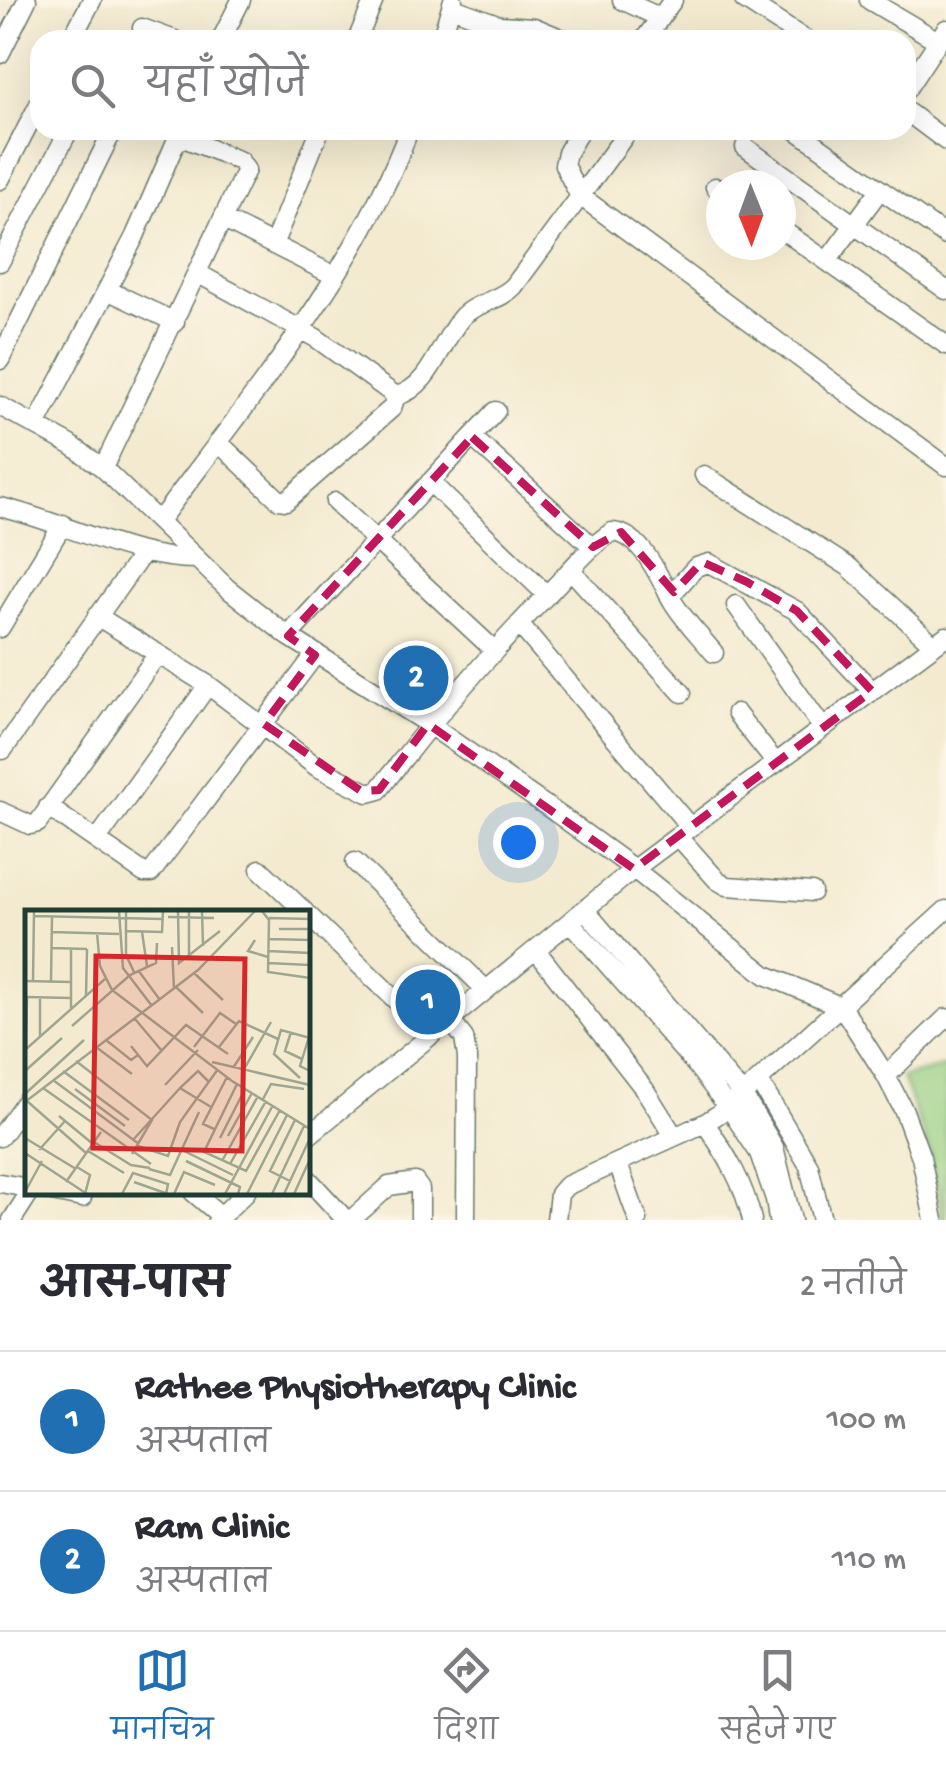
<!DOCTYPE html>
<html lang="hi">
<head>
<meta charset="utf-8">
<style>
  :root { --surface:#fff; --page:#f2f2f3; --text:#2b2b33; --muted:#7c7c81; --line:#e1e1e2; --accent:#1f6fb2 }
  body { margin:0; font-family:"Gochi Hand","Playpen Sans Deva",sans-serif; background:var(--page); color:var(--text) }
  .compass { position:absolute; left:706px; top:170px; width:90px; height:90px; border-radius:50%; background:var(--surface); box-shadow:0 10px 40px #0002; rotate:179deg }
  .you { position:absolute; left:518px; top:842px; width:35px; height:35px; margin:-25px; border:8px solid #fff; border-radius:50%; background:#1a73e8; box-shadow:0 0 0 15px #1a73e833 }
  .badge { display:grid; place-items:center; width:65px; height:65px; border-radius:50%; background:var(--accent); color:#fff; font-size:32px; font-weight:700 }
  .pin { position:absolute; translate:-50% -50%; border:5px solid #fff; box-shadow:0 2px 10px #0006 }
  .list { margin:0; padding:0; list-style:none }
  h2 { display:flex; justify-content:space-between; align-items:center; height:130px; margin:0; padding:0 40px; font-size:42px }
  h2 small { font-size:32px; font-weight:400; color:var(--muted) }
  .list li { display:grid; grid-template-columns:65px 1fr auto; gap:30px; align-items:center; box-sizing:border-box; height:140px; padding:0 40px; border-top:2px solid var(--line) }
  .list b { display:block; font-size:38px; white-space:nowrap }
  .list p { margin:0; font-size:32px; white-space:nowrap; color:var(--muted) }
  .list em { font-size:32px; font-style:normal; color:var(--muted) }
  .icon { flex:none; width:55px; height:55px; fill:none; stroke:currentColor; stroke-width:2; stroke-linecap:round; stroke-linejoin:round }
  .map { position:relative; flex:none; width:946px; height:1220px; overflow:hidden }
  .search { position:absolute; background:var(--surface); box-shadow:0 10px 40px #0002; left:30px; right:30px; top:30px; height:110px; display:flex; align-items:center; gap:25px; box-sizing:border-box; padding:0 35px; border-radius:30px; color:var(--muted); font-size:38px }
  .sheet { height:410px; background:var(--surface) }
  nav { display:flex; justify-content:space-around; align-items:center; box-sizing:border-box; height:140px; border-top:2px solid var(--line); background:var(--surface); font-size:28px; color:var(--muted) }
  nav a { display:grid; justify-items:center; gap:5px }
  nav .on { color:var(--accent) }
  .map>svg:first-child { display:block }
</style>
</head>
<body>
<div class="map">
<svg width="946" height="1220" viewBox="0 0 946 1220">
  <defs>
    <pattern id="building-back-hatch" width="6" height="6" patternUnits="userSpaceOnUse" patternTransform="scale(2.5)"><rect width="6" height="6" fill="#ef978b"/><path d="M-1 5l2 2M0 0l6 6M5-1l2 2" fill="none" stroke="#c17c72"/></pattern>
  </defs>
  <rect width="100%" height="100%" fill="#fcf5e5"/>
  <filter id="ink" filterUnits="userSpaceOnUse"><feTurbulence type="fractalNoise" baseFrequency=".01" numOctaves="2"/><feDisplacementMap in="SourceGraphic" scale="20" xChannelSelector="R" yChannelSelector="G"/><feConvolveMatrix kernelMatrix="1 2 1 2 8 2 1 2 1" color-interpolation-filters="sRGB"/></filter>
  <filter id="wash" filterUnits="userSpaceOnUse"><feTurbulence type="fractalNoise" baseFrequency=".0048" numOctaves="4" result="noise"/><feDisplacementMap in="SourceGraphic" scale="40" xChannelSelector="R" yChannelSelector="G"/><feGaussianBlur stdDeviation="2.25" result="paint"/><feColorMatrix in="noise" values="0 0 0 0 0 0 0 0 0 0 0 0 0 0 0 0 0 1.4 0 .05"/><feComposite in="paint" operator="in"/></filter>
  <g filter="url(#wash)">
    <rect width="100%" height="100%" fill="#f3eacf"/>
    <path fill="#93cd80" stroke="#59855a" stroke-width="2.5" d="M946,1066V1220H942L930,1153L902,1077Z"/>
    <g id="blocks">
      <path fill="url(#building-back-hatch)" d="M434,644L445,653L408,697L397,688Z"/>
    </g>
  </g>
  <g filter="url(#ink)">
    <use href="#blocks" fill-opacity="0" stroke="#697a6a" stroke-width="2.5"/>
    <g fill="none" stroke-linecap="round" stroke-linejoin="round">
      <g stroke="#697a6a" stroke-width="21">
        <path id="minor" d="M622,0L661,18
          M744,0L806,40
          M869,0L938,41
          M451,7L500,25L534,27L565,40
          M142,28L175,40
          M71,40L92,0
          M221,40L241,0
          M357,40L374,0
          M441,40L453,0
          M644,40L673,0
          M0,54L27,0
          M906,90L946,29
          M906,111L946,141
          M580,130L567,153L564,165L579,195L946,466
          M796,130L946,236
          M745,147L946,290
          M0,180L40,102
          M715,187L721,190
          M224,220L335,276
          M781,229L946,345
          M273,245L320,130
          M828,260L879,191
          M0,262L69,130
          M197,273L316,338L396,396L392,408L286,501L279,500L218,442
          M107,290L175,322
          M0,360L113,130
          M396,396C430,388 440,343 461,318C475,302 499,302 514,286L629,130
          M0,406L71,445L103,468L227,588L288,636L428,724L562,817L634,869L766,975L842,1007L886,1076L904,1111L921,1157L934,1220
          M36,426L135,236L181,130
          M472,437L593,547
          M103,468L246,170L240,161L179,136
          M704,475L849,567L934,645
          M430,482L547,595
          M335,502L494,650
          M0,507C65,522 129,559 196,559
          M159,521C249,400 356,272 409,130
          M571,570L682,693
          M670,596L696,567L709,563L797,611L872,691
          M736,605L822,727
          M97,616L208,685L317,767L368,793L379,790C431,721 486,658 546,596C567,575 587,548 612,532C643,533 660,581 673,602C684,620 700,636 714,653
          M519,624L690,827
          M0,628L63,524
          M288,636L496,411
          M736,713L775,762
          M3,750L143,553
          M48,807L144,873H151L315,655
          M0,811L30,825L38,823L157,655
          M678,836L717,880L727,886L812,892
          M97,840L208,685
          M355,862L486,990
          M260,869L305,912
          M585,910L743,1095L774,1147L792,1220
          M308,915L432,1035
          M571,923L696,1065L734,1115L759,1153L775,1199L778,1220
          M536,950L645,1090L674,1136
          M450,1020L464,1038L467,1057L466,1220
          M886,1076L946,1018
          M760,1083L809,1166L822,1220
          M705,1123C726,1154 744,1183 752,1220
          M308,1136L634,869L946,636
          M0,1137L28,1098
          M618,1164L638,1220
          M308,1179L346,1220
          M0,1183L28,1188
          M52,1192L82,1198
          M193,1192L221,1216
          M12,1220L30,1192
          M217,1220L246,1192
          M351,1220L389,1186L415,1182L420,1189V1220
          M556,1220L559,1194L566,1186L705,1123L728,1108L946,910"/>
      </g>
      <use href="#minor" stroke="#fff" stroke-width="18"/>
    </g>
  </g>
  <path fill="none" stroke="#c2185b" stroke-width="8" stroke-dasharray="20 12" stroke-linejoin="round" d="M472,437L593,547L621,532L674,592L702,562L747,582L797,611L872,691L634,869L428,724L379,790L361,791L264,724L315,655L288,636Z"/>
  <g transform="translate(25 910)">
    <rect width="285" height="285" fill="#f3eacf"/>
    <path fill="none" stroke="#9ea591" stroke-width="2.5" d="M94,1L98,58L127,96M101,1V45L109,62M153,1L154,53L195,21M177,1L178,36M237,1L244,10L243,62L285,68M9,6L137,9M143,7L189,8M244,8L285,9M254,19H285M101,21L137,22L138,1M27,22L94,24M117,22L122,56M72,23L75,56L87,80L207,171L285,219M244,29L285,30M230,30L223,41L243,47M147,37L149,79M26,38L62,39M243,41L285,43M164,49V1M243,53L284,55L285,43M113,60L135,90M169,63L198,90M0,71L46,72M8,71L9,1M26,71L27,6M151,77L178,103M61,86L62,39M0,87L46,88M46,100V38M110,109L137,141M47,116L105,65L131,53L132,33M266,122L260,141L277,149M15,127V87M284,127L275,156L285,161M81,130L106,150L113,145M106,136L122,156L161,115L203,144M71,137L107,164M169,137L195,103L211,114M194,137L214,111L253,129M1,139L2,87M0,140L80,69M51,151L127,210L107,244M187,152L285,175M208,158L228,127M0,161L37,128M38,161L104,210M218,161L246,112M275,168L249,144L256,120L285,128M28,170L114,234M183,171L173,161L155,178L186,197M212,174L179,242L221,261L255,200M140,175L173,140M18,178L126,254M50,179L100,216M0,184L59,130M238,189L246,174L279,179M2,191L61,243M0,192L173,60L230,1M34,206L68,234M189,219L178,214L202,167M203,226L227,183M0,228L51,259M195,228L220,179M108,230L155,178M69,232L106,255L125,258M113,236L143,246L155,212L193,159M14,240L40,211M157,240L208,265M63,241L99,263M0,243L62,284M161,251L215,277L213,284M197,251L233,186M205,254L241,191M52,257L65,265L60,284M124,259L145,265L174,202M265,271L245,261L270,210M41,272L76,222M109,272L143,284M0,282L17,251M97,284L108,263L143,274L141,284M149,284L159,262L190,275M200,284L248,195M222,284L262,205M247,284L279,216M259,284L285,228M269,284L285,249"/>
    <path fill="#d62828" fill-opacity="0.15" stroke="#d62828" stroke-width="5" d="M71,46L220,49L217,241L68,238Z"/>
    <rect width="285" height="285" fill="none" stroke="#1f3d34" stroke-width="5"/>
  </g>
</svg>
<svg class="compass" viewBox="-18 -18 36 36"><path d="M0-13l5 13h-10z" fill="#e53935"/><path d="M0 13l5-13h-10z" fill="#7c7c81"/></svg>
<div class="you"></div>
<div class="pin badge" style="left:428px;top:1002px">1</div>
<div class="pin badge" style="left:416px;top:678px">2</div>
<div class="search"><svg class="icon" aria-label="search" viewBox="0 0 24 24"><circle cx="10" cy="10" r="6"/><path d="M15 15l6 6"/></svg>यहाँ खोजें</div>
</div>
<section class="sheet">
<h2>आस-पास<small>2 नतीजे</small></h2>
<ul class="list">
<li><span class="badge">1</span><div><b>Rathee Physiotherapy Clinic</b><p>अस्पताल</p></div><em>100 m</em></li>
<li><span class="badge">2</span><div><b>Ram Clinic</b><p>अस्पताल</p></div><em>110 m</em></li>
</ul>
</section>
<nav>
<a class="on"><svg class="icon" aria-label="map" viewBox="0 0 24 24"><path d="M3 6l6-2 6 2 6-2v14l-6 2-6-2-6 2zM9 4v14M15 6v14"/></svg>मानचित्र</a>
<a><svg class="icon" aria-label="directions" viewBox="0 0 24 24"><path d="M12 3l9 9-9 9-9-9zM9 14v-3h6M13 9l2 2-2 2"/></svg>दिशा</a>
<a><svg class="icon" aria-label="saved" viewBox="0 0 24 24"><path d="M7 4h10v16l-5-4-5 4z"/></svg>सहेजे गए</a>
</nav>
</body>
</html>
